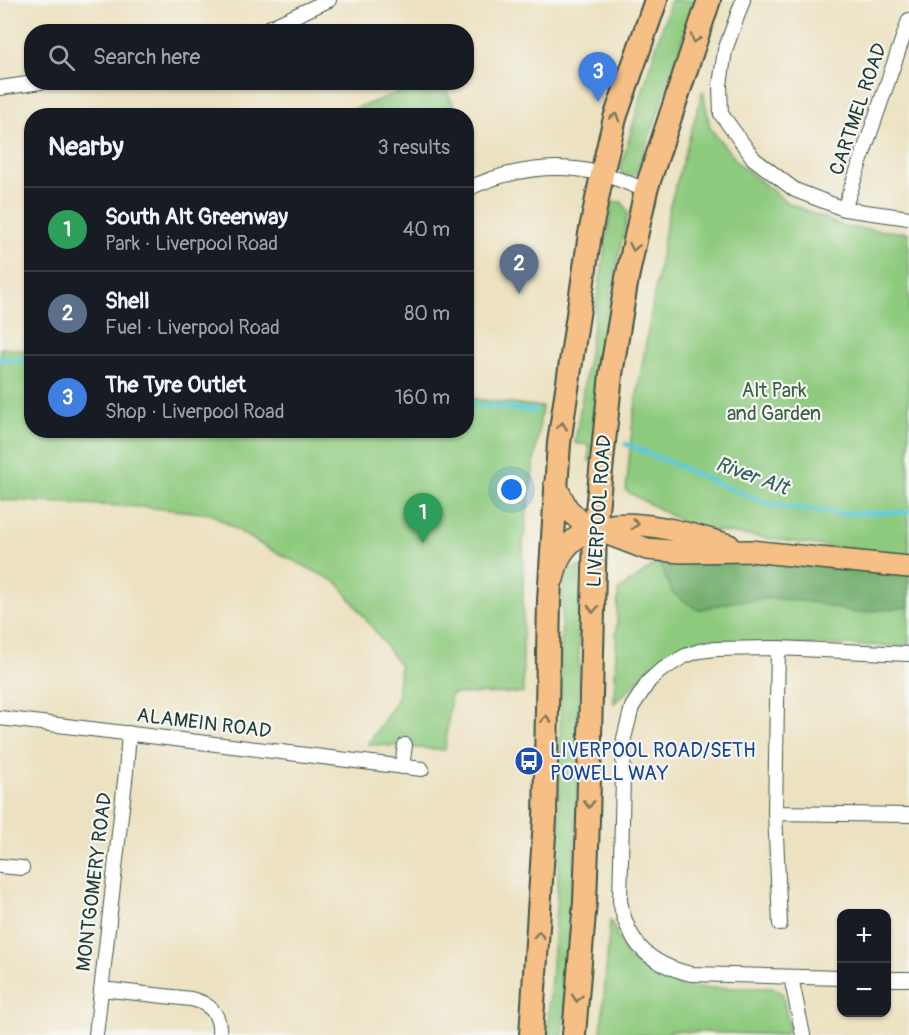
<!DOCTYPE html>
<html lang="en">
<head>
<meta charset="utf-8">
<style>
  :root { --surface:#171b24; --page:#242831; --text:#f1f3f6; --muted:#9ea1a6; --line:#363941; --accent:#7c3aed }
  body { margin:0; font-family:Pangolin,sans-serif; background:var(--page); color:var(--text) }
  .controls { position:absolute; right:18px; bottom:18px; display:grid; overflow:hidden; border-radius:12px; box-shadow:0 2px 4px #0004 }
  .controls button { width:54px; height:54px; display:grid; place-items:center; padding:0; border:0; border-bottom:2px solid var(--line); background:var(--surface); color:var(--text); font:30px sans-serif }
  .you { position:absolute; left:512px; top:490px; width:21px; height:21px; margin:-15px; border:4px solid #fff; border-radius:50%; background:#1a73e8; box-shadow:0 0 0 9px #1a73e833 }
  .badge { display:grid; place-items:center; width:39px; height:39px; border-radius:50%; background:var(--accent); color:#fff; font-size:20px; font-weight:700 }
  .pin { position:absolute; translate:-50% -50px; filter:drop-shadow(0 2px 3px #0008) }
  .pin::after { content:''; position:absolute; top:32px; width:21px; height:18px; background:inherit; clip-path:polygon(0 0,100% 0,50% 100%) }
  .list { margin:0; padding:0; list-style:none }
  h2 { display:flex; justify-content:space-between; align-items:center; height:78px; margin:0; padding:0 24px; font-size:26px }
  h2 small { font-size:20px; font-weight:400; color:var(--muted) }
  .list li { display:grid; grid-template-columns:39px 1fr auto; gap:18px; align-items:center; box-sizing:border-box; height:84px; padding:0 24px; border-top:2px solid var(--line) }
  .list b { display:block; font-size:22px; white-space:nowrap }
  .list p { margin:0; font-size:20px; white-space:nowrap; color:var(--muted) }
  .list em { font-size:20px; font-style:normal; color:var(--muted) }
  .icon { flex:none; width:33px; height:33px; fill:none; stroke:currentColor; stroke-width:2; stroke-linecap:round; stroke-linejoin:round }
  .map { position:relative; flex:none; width:909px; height:1035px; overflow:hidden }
  .search { position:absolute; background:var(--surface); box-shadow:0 2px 4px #0004; left:24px; top:24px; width:450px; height:66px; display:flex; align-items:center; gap:15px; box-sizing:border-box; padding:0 21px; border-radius:24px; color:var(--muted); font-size:22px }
  .panel { position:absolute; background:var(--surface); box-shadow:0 2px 4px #0004; left:24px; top:108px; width:450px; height:330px; border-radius:24px }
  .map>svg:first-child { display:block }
</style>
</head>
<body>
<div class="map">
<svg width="909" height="1035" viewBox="0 0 909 1035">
  <rect width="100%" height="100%" fill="#f6f6f2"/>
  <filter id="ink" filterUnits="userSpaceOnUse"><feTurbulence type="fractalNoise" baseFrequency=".0167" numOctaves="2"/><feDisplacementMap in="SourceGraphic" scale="12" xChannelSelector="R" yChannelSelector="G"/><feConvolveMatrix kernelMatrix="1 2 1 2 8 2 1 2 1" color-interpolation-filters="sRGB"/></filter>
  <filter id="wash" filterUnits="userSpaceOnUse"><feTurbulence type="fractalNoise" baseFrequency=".008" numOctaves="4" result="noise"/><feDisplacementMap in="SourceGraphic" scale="24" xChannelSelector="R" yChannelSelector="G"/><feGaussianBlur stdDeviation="1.35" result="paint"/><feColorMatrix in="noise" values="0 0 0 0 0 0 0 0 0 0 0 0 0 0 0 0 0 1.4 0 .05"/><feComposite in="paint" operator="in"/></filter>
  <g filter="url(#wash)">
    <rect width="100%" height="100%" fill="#ece1c0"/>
    <path fill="#8eca7e" stroke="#568459" stroke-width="1.5" d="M671,0H695L658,114L636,173L631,177L622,174L620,170L647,76Z
      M427,82L443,83L455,108L441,115H338Z
      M703,90L710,128L739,164L788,203L845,227L909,233V558L693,528L626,491L633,419L669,209Z
      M612,202H622L628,213L607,313L592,461H589V445L575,443Z
      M0,348L31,351L32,430H466L467,398L542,407L523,542V693L451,694L445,750L368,744L397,700L400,666L378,635L338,583L262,545L211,514L144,507L0,500Z
      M658,562L909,587V646L753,644L701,646L652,665L630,689L614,703L618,591Z
      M580,567L578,766L574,874L563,1035H547L558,879L562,590L567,569Z
      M610,919L628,959L683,988H774L782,993L790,1030L782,1035L671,1031L666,1035H601Z"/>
    <path fill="#72ae6d" stroke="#487650" stroke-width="1.5" d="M659,551L909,567V607L855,613L818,603L772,598L732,602L698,610L673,593L658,562Z"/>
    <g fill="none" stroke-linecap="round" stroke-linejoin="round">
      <path stroke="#5fc9d9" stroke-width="5" d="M0,359L32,362
        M466,404L536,411
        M626,444L731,489L773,505L842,514L909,512"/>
    </g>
  </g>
  <g filter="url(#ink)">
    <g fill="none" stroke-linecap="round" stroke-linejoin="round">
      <g stroke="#3e5649" stroke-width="16">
        <path id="minor" d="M743,0L725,50L720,85L721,114L754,159L795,190L844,209L909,218
          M260,32L329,0
          M0,88L41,82
          M466,190C507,169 558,162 602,174C617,178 632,185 646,190
          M844,209L909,20
          M778,648L775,813L780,924
          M0,718L422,769
          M402,767L405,745
          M775,813L909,815
          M0,866L22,868
          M791,977L803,1035
          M842,978L691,974C649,964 628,944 620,901L624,738L632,707L649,681L660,671L685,656L699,651L716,649L778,648L909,654
          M886,979H909
          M101,989L191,999C210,1003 221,1015 219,1035
          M96,1035L126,772L129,733"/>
      </g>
      <g stroke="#3e5649" stroke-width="24">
        <path id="primary" d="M555,484L567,508L584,525L647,549L681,552L750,551L909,567
          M553,579C555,572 557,563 560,557C591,500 682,532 729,545"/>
      </g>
      <g stroke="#3e5649" stroke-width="26">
        <path id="trunk" d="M531,1035L545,819L549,600L559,443L590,234L602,174L615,118L656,0
          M574,1035L585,901L588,820L595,529L611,374L627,278L646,190L709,0"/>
      </g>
      <use href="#minor" stroke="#fff" stroke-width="14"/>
      <use href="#primary" stroke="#f5bf86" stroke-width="21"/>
      <use href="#trunk" stroke="#f5bf86" stroke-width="22"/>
    </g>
    <defs><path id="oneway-chevron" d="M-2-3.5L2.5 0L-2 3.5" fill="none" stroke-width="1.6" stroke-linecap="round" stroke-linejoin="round" transform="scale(1.5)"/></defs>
    <g stroke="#7f7859">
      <use href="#oneway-chevron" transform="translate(695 39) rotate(109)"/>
      <use href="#oneway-chevron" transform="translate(615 117) rotate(-74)"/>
      <use href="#oneway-chevron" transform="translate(634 247) rotate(102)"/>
      <use href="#oneway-chevron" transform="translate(562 426) rotate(-82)"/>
      <use href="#oneway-chevron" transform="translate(635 524) rotate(3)"/>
      <use href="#oneway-chevron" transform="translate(593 609) rotate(92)"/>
      <use href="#oneway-chevron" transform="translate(546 719) rotate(-89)"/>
      <use href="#oneway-chevron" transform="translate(589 804) rotate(91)"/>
      <use href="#oneway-chevron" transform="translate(539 935) rotate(-87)"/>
      <use href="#oneway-chevron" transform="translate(577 998) rotate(95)"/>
    </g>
  </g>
  <defs>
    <g id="bus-disc" transform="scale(1.5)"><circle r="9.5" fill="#1a4fb4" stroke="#f6f6f2"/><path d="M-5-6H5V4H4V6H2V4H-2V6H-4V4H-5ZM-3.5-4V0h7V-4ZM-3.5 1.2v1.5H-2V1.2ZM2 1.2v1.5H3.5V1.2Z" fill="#fff"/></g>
  </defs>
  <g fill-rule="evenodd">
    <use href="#bus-disc" x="529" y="761"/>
  </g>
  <g text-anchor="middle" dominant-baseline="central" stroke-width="4.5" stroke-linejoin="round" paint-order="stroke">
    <g font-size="20" fill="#1f3d34" stroke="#f6f6f2">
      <text transform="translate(858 109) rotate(-71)">CARTMEL ROAD</text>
      <text transform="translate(599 511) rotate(-86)">LIVERPOOL ROAD</text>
      <text transform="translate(204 723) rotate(7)">ALAMEIN ROAD</text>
      <text transform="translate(94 882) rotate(-83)">MONTGOMERY ROAD</text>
    </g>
    <g font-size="20" fill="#3b6046" stroke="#f6f6f2">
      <text x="774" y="390">Alt Park<tspan x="774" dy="23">and Garden</tspan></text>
    </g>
    <g font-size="20" fill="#164399" stroke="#f6f6f2" text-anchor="start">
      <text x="550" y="750">LIVERPOOL ROAD/SETH<tspan x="550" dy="23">POWELL WAY</tspan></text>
    </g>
    <g font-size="21" font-style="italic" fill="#2f605d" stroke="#f6f6f2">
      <text transform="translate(752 476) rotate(20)">River Alt</text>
    </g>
  </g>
</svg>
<div class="controls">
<button>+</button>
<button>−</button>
</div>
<div class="you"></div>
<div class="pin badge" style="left:423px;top:543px;background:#2e9e5b">1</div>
<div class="pin badge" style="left:519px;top:294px;background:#5c6f8a">2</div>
<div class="pin badge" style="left:598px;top:102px;background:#3f7fe0">3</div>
<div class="search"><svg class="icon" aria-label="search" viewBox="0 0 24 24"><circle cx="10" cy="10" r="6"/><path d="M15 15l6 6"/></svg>Search here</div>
<section class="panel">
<h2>Nearby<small>3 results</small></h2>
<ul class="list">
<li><span class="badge" style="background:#2e9e5b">1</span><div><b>South Alt Greenway</b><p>Park · Liverpool Road</p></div><em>40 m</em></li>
<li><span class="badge" style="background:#5c6f8a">2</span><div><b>Shell</b><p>Fuel · Liverpool Road</p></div><em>80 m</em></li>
<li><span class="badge" style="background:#3f7fe0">3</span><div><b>The Tyre Outlet</b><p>Shop · Liverpool Road</p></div><em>160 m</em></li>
</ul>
</section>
</div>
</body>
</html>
